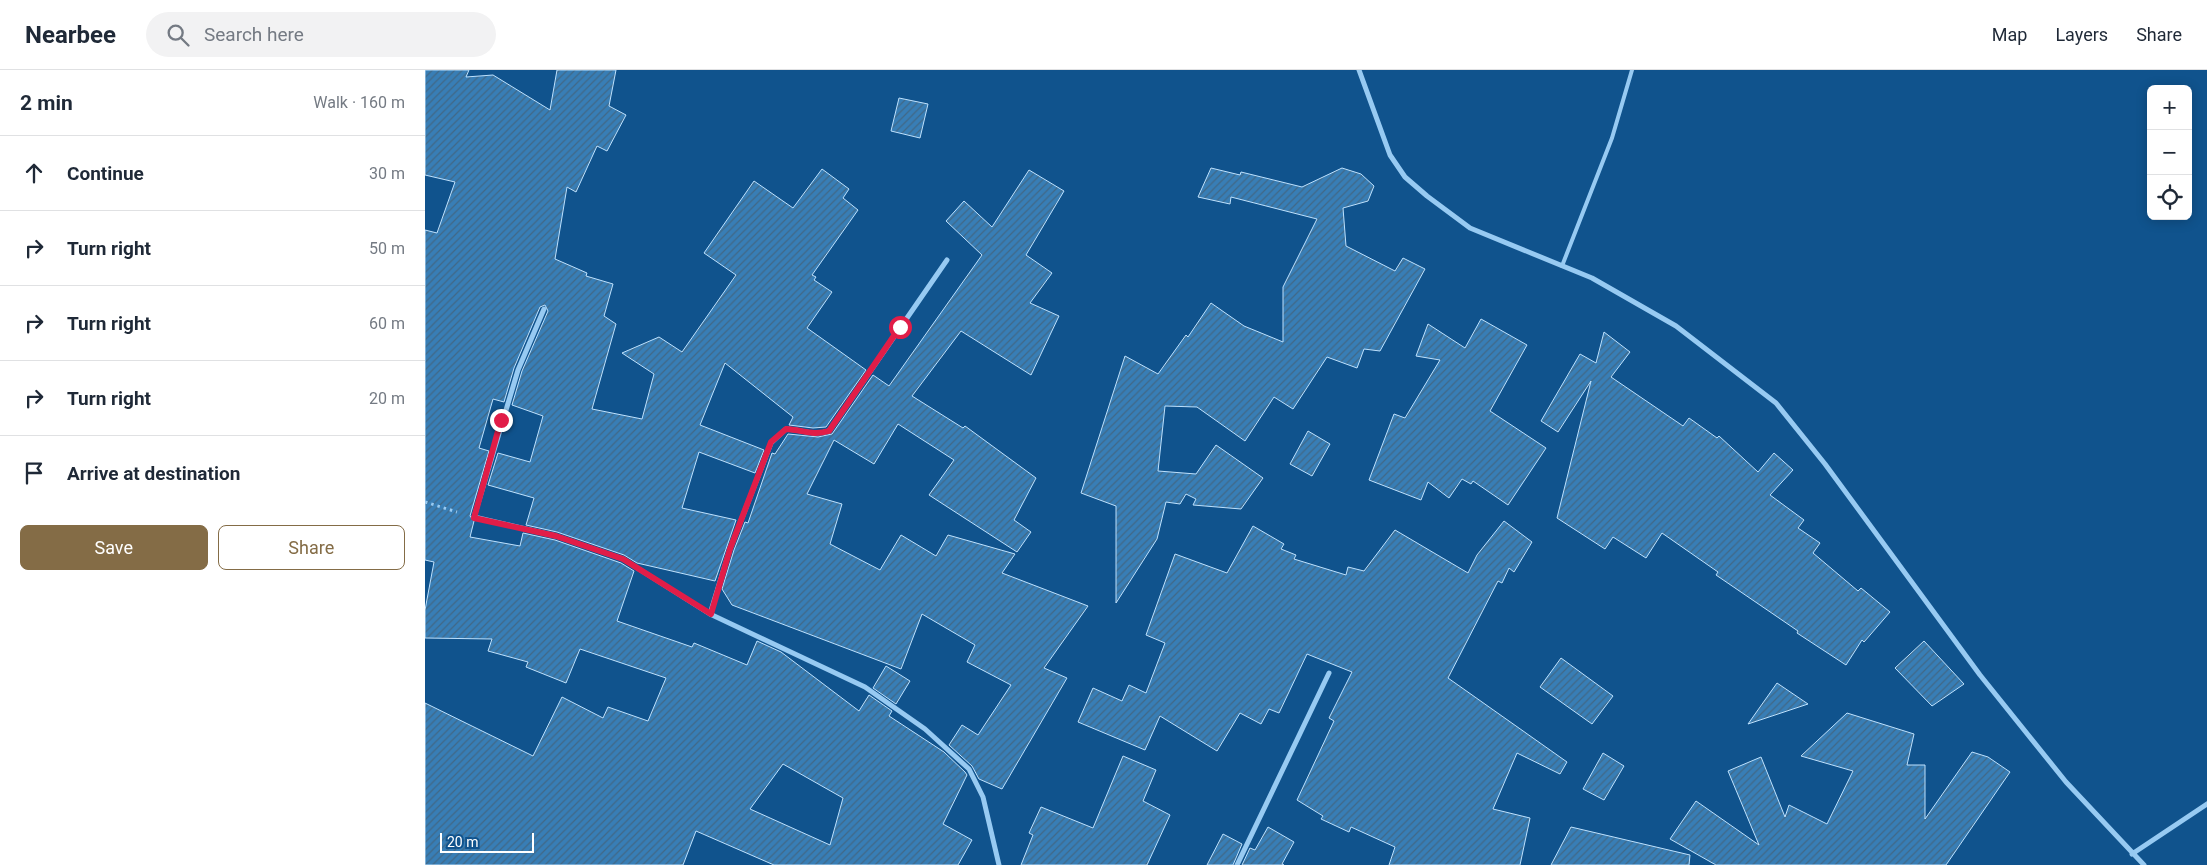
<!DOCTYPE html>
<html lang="en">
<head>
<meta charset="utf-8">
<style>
  :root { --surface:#fff; --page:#f2f2f3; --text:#1f2937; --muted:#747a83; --line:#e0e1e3; --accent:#846c46 }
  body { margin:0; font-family:Roboto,sans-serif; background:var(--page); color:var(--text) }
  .controls { position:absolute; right:15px; top:15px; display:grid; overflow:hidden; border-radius:8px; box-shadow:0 2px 12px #0003 }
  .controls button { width:45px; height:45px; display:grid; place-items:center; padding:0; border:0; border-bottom:1px solid var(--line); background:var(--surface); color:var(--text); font:25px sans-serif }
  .scale { position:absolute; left:15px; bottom:12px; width:94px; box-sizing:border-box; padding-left:5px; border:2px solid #fff; border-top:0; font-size:14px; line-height:18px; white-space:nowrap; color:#fff; -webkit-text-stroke:4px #10538d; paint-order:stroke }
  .stop { position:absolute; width:15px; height:15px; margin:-11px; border:4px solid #e11d48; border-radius:50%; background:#fff }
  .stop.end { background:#e11d48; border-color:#fff; box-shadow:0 1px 5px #0008 }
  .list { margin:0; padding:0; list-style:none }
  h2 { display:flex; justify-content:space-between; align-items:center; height:65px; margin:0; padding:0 20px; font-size:21px }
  h2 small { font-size:16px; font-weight:400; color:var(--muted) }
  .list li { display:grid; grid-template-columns:32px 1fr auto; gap:15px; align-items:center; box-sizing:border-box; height:75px; padding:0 20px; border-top:1px solid var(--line) }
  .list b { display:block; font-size:19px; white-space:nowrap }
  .list em { font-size:16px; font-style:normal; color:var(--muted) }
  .actions { display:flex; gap:10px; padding:15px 20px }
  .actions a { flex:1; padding:11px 0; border:1px solid var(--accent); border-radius:8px; text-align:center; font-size:18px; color:var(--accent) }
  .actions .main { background:var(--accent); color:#fff }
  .icon { flex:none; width:28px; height:28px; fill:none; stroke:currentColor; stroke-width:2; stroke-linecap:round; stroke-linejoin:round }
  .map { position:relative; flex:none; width:1782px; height:795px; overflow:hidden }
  header { display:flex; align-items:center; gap:30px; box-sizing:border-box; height:70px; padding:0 25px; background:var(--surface); border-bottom:1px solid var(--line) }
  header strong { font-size:24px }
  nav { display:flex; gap:28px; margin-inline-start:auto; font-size:18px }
  .search { width:350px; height:45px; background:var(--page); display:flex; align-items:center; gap:12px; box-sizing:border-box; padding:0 18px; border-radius:28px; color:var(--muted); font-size:19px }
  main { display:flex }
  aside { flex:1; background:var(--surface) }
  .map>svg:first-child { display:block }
</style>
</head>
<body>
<header>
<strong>Nearbee</strong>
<div class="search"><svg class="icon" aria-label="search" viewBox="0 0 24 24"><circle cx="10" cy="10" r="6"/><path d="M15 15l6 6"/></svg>Search here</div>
<nav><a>Map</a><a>Layers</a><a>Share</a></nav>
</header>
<main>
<aside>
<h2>2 min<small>Walk · 160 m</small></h2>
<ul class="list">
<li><svg class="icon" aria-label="ahead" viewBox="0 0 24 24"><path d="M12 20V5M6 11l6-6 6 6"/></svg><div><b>Continue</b></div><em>30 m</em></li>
<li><svg class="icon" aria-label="right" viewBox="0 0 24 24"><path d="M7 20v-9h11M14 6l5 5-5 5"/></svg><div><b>Turn right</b></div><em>50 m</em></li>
<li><svg class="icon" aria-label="right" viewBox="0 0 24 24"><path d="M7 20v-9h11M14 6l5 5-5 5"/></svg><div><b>Turn right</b></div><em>60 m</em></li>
<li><svg class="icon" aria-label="right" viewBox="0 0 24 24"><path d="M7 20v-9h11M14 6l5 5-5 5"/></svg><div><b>Turn right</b></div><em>20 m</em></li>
<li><svg class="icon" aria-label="arrive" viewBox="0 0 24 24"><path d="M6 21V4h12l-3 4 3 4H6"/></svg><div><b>Arrive at destination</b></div></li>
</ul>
<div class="actions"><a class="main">Save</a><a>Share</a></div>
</aside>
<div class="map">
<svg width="1782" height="795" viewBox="0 0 1782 795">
  <defs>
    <pattern id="building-hatch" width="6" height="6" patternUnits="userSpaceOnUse" patternTransform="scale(1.25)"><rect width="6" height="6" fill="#387eb6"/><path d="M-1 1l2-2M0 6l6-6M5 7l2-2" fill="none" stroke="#416886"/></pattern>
  </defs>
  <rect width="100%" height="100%" fill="#10538d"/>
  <path fill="url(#building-hatch)" stroke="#bee1fd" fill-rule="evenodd" d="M0,0H44L41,7L68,5L125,40L132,0H191L184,36L201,45L182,81L172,76L151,122L142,117L130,189L162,203L161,206L188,214L179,246L191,254L167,339L217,349L229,304L197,283L234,267L257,282L311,205L279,183L329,111L368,138L397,99L424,119L418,128L433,140L387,205L391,207L389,210L407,222L382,258L441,300L401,357L388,358L364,355L368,347L300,293L275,355L339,380L330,403L274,382L257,438L311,450L290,511L212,493L199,485L132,462L101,455L109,428L63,415L73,383L105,392L118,346L87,335L97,301L123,241L120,235L115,237L89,298L79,332L68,329L54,378L64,381L45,446L49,451L45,467L95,476L98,463L130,470L196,493L209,501L192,551L267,577L269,573L322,595L332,571L356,582L434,641L444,625L467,641L464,646L519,682L540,702L542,705L518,754L547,770L533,795H349L271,761L258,795H0V633L108,686L137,627L178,648L183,637L223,651L241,608L155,579L141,613L101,597L103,592L63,581L67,569L0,568V540L9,492L0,490V160L12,163L30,112L0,105ZM358,694L418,728L405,775L325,739Z
    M474,28L503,34L495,68L466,61Z
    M786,98L815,105L816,102L877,117L917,98L936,104L949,116L943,131L918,138L921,176L970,201L978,188L1000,199L955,281L939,279L932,298L902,287L868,339L849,327L820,371L772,337L740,336L733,401L771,404L791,375L838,408L816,439L768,435L771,429L761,424L755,434L741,432L732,469L691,533V436L656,423L700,286L733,304L761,265L763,267L786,233L819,256L858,272V217L892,149L806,127L805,134L773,127Z
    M604,100L639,121L601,185L627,203L605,233L634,246L606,305L536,261L487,326L538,358L540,356L611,408L589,450L606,462L592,482L504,425L529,390L473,354L449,394L409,370L382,424L417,434L405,474L455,500L476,465L511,486L523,465L590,484L577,503L663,536L619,598L642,608L577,719L554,709L547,696L524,675L537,655L553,665L586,615L542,592L550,575L497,544L476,599L307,535L297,519L309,480L320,452L323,453L347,383L350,384L363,364L393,367L407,364L448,305L464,316L557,185L521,151L539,131L567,157Z
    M1056,249L1102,275L1065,341L1121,378L1083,435L1048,411L1046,414L1037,409L1024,428L1003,412L996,430L944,410L969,344L980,348L1015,290L991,286L1003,254L1040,278Z
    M1179,262L1205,282L1186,307L1258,356L1264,348L1292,368L1294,366L1333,402L1349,383L1368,400L1345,425L1379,450L1373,458L1395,473L1388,483L1433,521L1436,518L1465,542L1439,572L1437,570L1421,595L1372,563L1373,561L1291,505L1293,502L1237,463L1221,488L1188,467L1180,479L1132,448L1166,311L1133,362L1116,351L1155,284L1171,293Z
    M883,361L905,374L887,406L865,394Z
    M1079,451L1107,472L1089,502L1084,498L1077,513L1073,511L1023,608L1142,692L1135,704L1092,683L1068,739L1105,748L1095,795H964L970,777L926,757L924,762L896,749L898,746L872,730L909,651L904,648L927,602L882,584L854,643L844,639L836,654L815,643L792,681L735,646L720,680L653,652L668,618L697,631L704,615L721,623L740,573L721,565L750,484L802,503L828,456L859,474L856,479L871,485L869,489L921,505L923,497L939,501L970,460L1043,503L1052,485Z
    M1499,571L1539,614L1507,636L1470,598Z
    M1136,588L1188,626L1167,654L1115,617Z
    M461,596L485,611L471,634L448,618Z
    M1352,613L1383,634L1323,654Z
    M1422,643L1489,664L1482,695H1500V749L1547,682L1563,687L1585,702L1521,795H1291L1245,769L1271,731L1334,775L1303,701L1336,687L1360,747L1364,735L1402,754L1428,701L1376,686Z
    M1178,683L1199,696L1179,730L1158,719Z
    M698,686L731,700L718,731L745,745L722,795H596L608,765L604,763L616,737L668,758Z
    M843,757L869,772L857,794L859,795H817L825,778L830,780Z
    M1146,757L1265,785L1264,795H1126Z
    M798,764L817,774L808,795H782Z"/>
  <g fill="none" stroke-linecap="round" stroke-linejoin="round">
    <path stroke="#97caf2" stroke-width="3" stroke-dasharray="2.5 4" stroke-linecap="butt" d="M0,432L32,442"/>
    <path stroke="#97caf2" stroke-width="4" d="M1137,196L1187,68L1207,0"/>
    <path stroke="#97caf2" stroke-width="5" d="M934,0L965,85L980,107L1002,126L1045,158L1167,208L1251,256L1351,333L1400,394L1555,605L1641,712L1719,795
      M119,239L93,300L49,447L131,466L198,489L285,544L440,617L500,659L544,699L558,727L574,795
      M285,544L305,479L346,373L361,359C378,360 388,366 404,361L522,190
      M1707,784L1782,734
      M812,795L904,603"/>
  </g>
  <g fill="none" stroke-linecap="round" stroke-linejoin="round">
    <path stroke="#e11d48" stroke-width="6" d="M76,350L49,448L131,466L198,489L286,544L305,479L346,372L361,359C378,360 388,366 404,361L475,257"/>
  </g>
</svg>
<div class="controls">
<button>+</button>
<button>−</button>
<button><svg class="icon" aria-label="locate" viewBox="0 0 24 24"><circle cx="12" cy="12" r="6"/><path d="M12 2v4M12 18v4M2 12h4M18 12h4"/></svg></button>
</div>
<div class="scale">20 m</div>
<div class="stop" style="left:475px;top:257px"></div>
<div class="stop end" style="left:76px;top:350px"></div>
</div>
</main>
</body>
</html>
